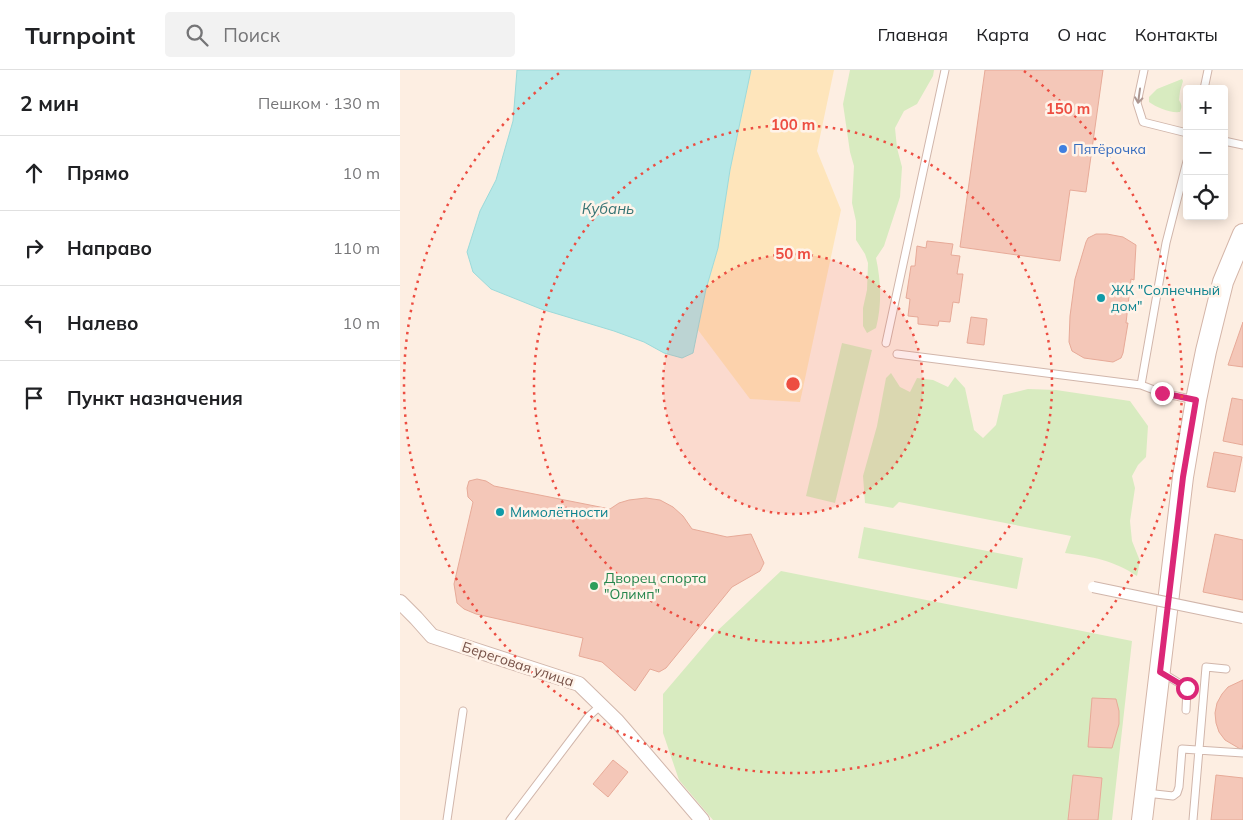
<!DOCTYPE html>
<html lang="ru">
<head>
<meta charset="utf-8">
<style>
  :root { --surface:#fff; --page:#f2f2f2; --text:#202124; --muted:#757577; --line:#e0e0e0 }
  body { margin:0; font-family:Mulish,sans-serif; background:var(--page); color:var(--text) }
  .controls { position:absolute; right:15px; top:15px; display:grid; overflow:hidden; border-radius:5px; box-shadow:0 2px 12px #0003 }
  .controls button { width:45px; height:45px; display:grid; place-items:center; padding:0; border:0; border-bottom:1px solid var(--line); background:var(--surface); color:var(--text); font:25px sans-serif }
  .stop { position:absolute; width:15px; height:15px; margin:-11px; border:4px solid #db2777; border-radius:50%; background:#fff }
  .stop.end { background:#db2777; border-color:#fff; box-shadow:0 1px 5px #0008 }
  .list { margin:0; padding:0; list-style:none }
  h2 { display:flex; justify-content:space-between; align-items:center; height:65px; margin:0; padding:0 20px; font-size:21px }
  h2 small { font-size:16px; font-weight:400; color:var(--muted) }
  .list li { display:grid; grid-template-columns:32px 1fr auto; gap:15px; align-items:center; box-sizing:border-box; height:75px; padding:0 20px; border-top:1px solid var(--line) }
  .list b { display:block; font-size:19px; white-space:nowrap }
  .list em { font-size:16px; font-style:normal; color:var(--muted) }
  .icon { flex:none; width:28px; height:28px; fill:none; stroke:currentColor; stroke-width:2; stroke-linecap:round; stroke-linejoin:round }
  .map { position:relative; flex:none; width:843px; height:750px; overflow:hidden }
  header { display:flex; align-items:center; gap:30px; box-sizing:border-box; height:70px; padding:0 25px; background:var(--surface); border-bottom:1px solid var(--line) }
  header strong { font-size:24px }
  nav { display:flex; gap:28px; margin-inline-start:auto; font-size:18px }
  .search { width:350px; height:45px; background:var(--page); display:flex; align-items:center; gap:12px; box-sizing:border-box; padding:0 18px; border-radius:5px; color:var(--muted); font-size:19px }
  main { display:flex }
  aside { flex:1; background:var(--surface) }
  .map>svg:first-child { display:block }
</style>
</head>
<body>
<header>
<strong>Turnpoint</strong>
<div class="search"><svg class="icon" aria-label="search" viewBox="0 0 24 24"><circle cx="10" cy="10" r="6"/><path d="M15 15l6 6"/></svg>Поиск</div>
<nav><a>Главная</a><a>Карта</a><a>О нас</a><a>Контакты</a></nav>
</header>
<main>
<aside>
<h2>2 мин<small>Пешком · 130 m</small></h2>
<ul class="list">
<li><svg class="icon" aria-label="ahead" viewBox="0 0 24 24"><path d="M12 20V5M6 11l6-6 6 6"/></svg><div><b>Прямо</b></div><em>10 m</em></li>
<li><svg class="icon" aria-label="right" viewBox="0 0 24 24"><path d="M7 20v-9h11M14 6l5 5-5 5"/></svg><div><b>Направо</b></div><em>110 m</em></li>
<li><svg class="icon" aria-label="left" viewBox="0 0 24 24"><path d="M17 20v-9H6M10 6l-5 5 5 5"/></svg><div><b>Налево</b></div><em>10 m</em></li>
<li><svg class="icon" aria-label="arrive" viewBox="0 0 24 24"><path d="M6 21V4h12l-3 4 3 4H6"/></svg><div><b>Пункт назначения</b></div></li>
</ul>
</aside>
<div class="map">
<svg width="843" height="750" viewBox="0 0 843 750">
  <rect width="100%" height="100%" fill="#fdeee2"/>
  <path fill="#d8ebc0" d="M450,0H534L533,6L517,34L504,41L495,58L497,78L502,97L500,127L484,176L476,188C481,211 482,235 476,258L467,263L463,256V238L467,220L468,193L465,184L456,170V151L452,133L454,96L450,82L443,34Z
    M782,9L783,11L780,21L779,30C782,35 782,37 780,42C769,43 758,38 749,32V27L757,19Z
    M442,273L472,280L435,433L406,426Z
    M491,303L500,317L510,322L517,308L533,310L548,317L555,307L565,318L574,360L583,368L596,355L603,325L628,319L656,320L730,331L748,356L746,387L738,395L732,406L735,418L730,451L732,471L740,491L737,506C713,490 693,487 665,483L671,466L499,432L493,438L465,433L463,406L477,356L486,308Z
    M464,457L623,488L617,519L458,488Z
    M381,501L732,571L712,750H313L279,710L263,663V624L315,563Z"/>
  <path fill="#fee5bb" d="M351,0H434L417,81L441,140L400,332L350,329L298,260L306,219L318,178L330,100Z"/>
  <path fill="#b6e8e7" stroke="#9cdada" d="M117,0H351L330,100L318,178L306,219L293,283L282,288L264,283L244,272L214,261L141,239L91,219L73,202L67,182L80,141L96,110L113,51Z"/>
  <path fill="#f4c7b8" stroke="#e7aa98" d="M585,0H703L686,122L670,120L660,191L560,177Z
    M696,164H707L723,167L736,175L734,210L731,209L726,253H728L723,283L721,288L713,292L684,288L672,281L669,272L670,246L675,209L686,172L688,168Z
    M527,171L553,174L551,185L560,186L557,204H563L559,233L553,232L550,252L539,251L538,256L518,254V247L508,246L510,229L506,228L511,196H515L517,176L526,178Z
    M571,247L587,249L584,275L567,273Z
    M843,252V297L828,295Z
    M832,328L843,330V375L823,371Z
    M814,382L842,387L835,422L807,417Z
    M77,409L86,411L94,416L210,439L219,433L229,430L246,428L260,430L273,437L283,446L292,459L327,467L351,464L364,493L360,501L332,517L266,598L259,602L250,599L235,621L202,592L179,586L183,568L76,544L64,539L57,533L54,514L73,432L68,427L67,418L69,411Z
    M815,464L843,470V530L803,522Z
    M843,610V673L842,680L825,670L819,662L816,653L815,643L817,633L822,624L828,617Z
    M692,628L716,629L719,641V654L712,678L688,677Z
    M213,690L228,702L208,727L193,714Z
    M673,705L702,708L698,750H668Z
    M816,705L843,708V750H811Z"/>
  <g fill="none" stroke-linecap="round" stroke-linejoin="round">
    <g stroke="#d1b6ab" stroke-width="9">
      <path id="service" d="M744,0L737,33L743,52L787,63
        M804,19L808,0
        M824,71L843,75
        M486,273L545,0
        M497,284L741,315L762,323L795,330
        M741,315L766,173L787,91
        M761,602L787,618L786,640
        M746,723L773,726L777,723L779,717L782,679L843,683
        M47,750L63,641
        M110,750L188,647L201,635
        M793,750L806,597L826,599"/>
    </g>
    <g stroke="#d1b6ab" stroke-width="16">
      <path id="minor" d="M0,532L16,548L32,566L179,614L217,651L302,750"/>
    </g>
    <g stroke="#d4b5a8" stroke-width="22">
      <path id="secondary" d="M742,750L783,407L796,330L806,281L823,212L843,164"/>
    </g>
    <use href="#service" stroke="#fff" stroke-width="7"/>
    <use href="#minor" stroke="#fff" stroke-width="14"/>
    <use href="#secondary" stroke="#fff" stroke-width="20"/>
    <g stroke="#d1b6ab" stroke-width="12" stroke-linecap="butt">
      <path id="pedestrian-bridge" d="M693,517L843,548"/>
    </g>
    <use href="#pedestrian-bridge" stroke="#fff" stroke-width="10"/>
  </g>
  <defs><path id="oneway-shaft" d="M-6 0H5M1.5-3L5.5 0L1.5 3" fill="none" stroke-width="1.6" stroke-linecap="round" stroke-linejoin="round" transform="scale(1.25)"/></defs>
  <use stroke="#ad9791" href="#oneway-shaft" transform="translate(739 26) rotate(98)"/>
  <g fill="none" stroke-linecap="round" stroke-linejoin="round">
    <path stroke="#db2777" stroke-width="6" d="M762,323L796,330L783,407L760,602L787,618"/>
  </g>
  <circle cx="393" cy="314" r="130" fill="#ed4d41" fill-opacity=".12"/>
  <g fill="none" stroke="#ed4d41" stroke-width="2.5" stroke-dasharray="2.5 5">
    <circle cx="393" cy="314" r="130"/>
    <circle cx="393" cy="314" r="259"/>
    <path d="M624 1A389 389 0 1 1 162 1"/>
  </g>
  <circle fill="#3f7fe0" stroke="#fff3e9" stroke-width="2" cx="663" cy="79" r="5"/>
  <g fill="#0f9aa8" stroke="#fff3e9" stroke-width="2">
    <circle cx="701" cy="228" r="5"/>
    <circle cx="100" cy="442" r="5"/>
  </g>
  <circle fill="#2e9e5b" stroke="#fff3e9" stroke-width="2" cx="194" cy="516" r="5"/>
  <g text-anchor="middle" dominant-baseline="central" stroke-width="5" stroke-linejoin="round" paint-order="stroke">
    <g font-size="14" fill="#366cbe" stroke="#fff3e9" text-anchor="start">
      <text x="673" y="79">Пятёрочка</text>
    </g>
    <g font-size="14" fill="#0d838f" stroke="#fff3e9" text-anchor="start">
      <text x="711" y="220">ЖК "Солнечный<tspan x="711" dy="16">дом"</tspan></text>
      <text x="110" y="442">Мимолётности</text>
    </g>
    <g font-size="14" fill="#27864d" stroke="#fff3e9" text-anchor="start">
      <text x="204" y="508">Дворец спорта<tspan x="204" dy="16">"Олимп"</tspan></text>
    </g>
    <g font-size="14" fill="#765147" stroke="#fff3e9">
      <text transform="translate(118 594) rotate(18)">Береговая улица</text>
    </g>
    <g font-size="15" font-style="italic" fill="#387575" stroke="#fff3e9">
      <text x="208" y="138">Кубань</text>
    </g>
  </g>
  <circle cx="393" cy="314" r="8" fill="#ed4d41" stroke="#fff3e9" stroke-width="2.5"/>
  <g font-size="15" text-anchor="middle" font-weight="bold" fill="#ed4d41" stroke="#fff3e9" stroke-width="5" stroke-linejoin="round" paint-order="stroke">
    <text x="668" y="44">150 m</text>
    <text x="393" y="60">100 m</text>
    <text x="393" y="189">50 m</text>
  </g>
</svg>
<div class="controls">
<button>+</button>
<button>−</button>
<button><svg class="icon" aria-label="locate" viewBox="0 0 24 24"><circle cx="12" cy="12" r="6"/><path d="M12 2v4M12 18v4M2 12h4M18 12h4"/></svg></button>
</div>
<div class="stop" style="left:787px;top:618px"></div>
<div class="stop end" style="left:762px;top:323px"></div>
</div>
</main>
</body>
</html>
